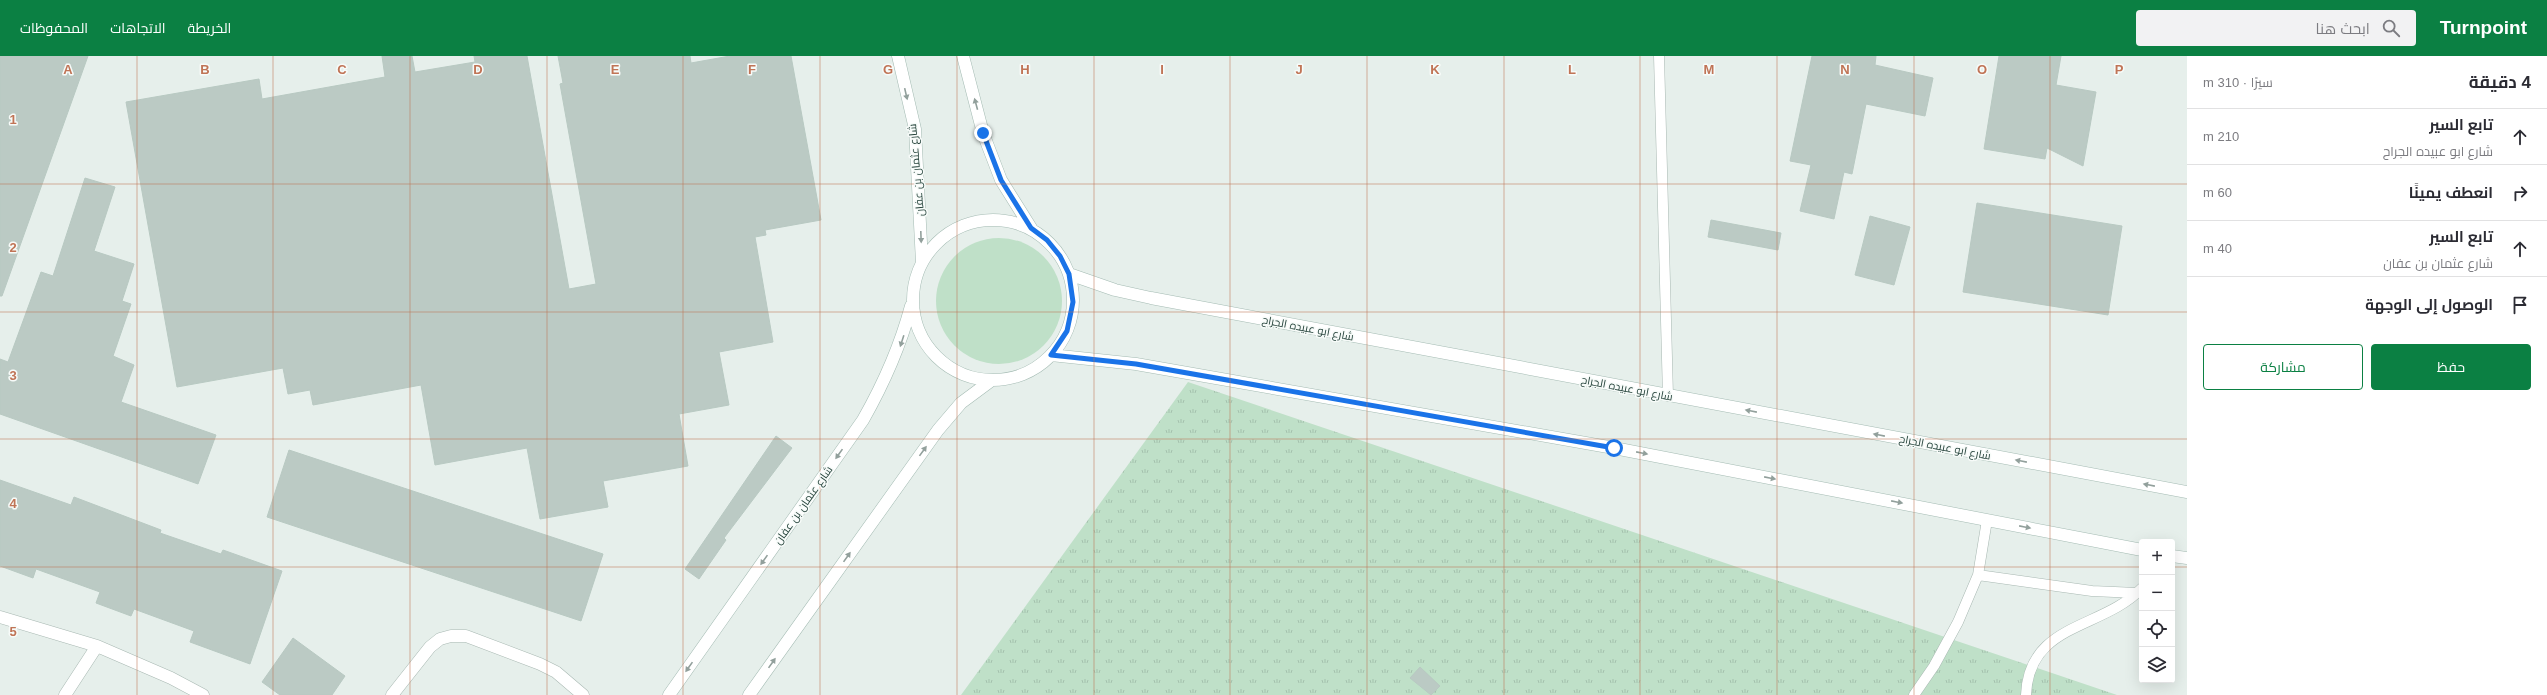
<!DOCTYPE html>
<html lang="ar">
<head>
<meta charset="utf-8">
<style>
  :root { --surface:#fff; --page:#f2f2f3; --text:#2b2b33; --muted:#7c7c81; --line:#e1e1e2; --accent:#0b8043 }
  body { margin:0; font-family:Arial,Cairo,sans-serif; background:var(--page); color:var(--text); direction:rtl }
  .controls { position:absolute; right:12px; bottom:12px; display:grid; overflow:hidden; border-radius:4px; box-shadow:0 4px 16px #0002 }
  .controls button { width:36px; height:36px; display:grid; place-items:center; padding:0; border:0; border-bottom:1px solid var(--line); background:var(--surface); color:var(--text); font:20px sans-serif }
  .stop { position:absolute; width:12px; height:12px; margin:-9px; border:3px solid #1a73e8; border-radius:50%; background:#fff }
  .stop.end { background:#1a73e8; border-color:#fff; box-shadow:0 1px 4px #0008 }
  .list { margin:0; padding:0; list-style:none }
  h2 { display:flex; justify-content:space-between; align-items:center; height:52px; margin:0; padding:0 16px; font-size:17px }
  h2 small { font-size:13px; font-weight:400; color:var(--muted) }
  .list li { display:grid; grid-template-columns:26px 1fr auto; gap:12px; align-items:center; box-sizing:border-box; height:56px; padding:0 16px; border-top:1px solid var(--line) }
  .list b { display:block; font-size:15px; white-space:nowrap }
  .list p { margin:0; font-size:13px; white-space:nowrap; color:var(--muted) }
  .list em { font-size:13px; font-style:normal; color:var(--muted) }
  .actions { display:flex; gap:8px; padding:12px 16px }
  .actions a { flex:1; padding:9px 0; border:1px solid var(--accent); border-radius:4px; text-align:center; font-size:14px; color:var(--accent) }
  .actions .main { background:var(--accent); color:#fff }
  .icon { flex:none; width:22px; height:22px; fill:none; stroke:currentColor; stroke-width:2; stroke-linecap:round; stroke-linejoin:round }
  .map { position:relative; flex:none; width:2187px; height:639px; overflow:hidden; direction:ltr }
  header { display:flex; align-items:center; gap:24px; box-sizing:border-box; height:56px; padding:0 20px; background:var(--accent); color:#fff }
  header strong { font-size:19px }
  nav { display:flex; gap:22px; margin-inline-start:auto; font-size:14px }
  .search { width:280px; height:36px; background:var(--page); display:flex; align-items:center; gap:10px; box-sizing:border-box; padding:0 14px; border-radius:4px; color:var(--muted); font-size:15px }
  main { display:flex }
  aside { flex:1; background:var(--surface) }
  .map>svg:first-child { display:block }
</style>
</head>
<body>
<header>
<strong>Turnpoint</strong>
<div class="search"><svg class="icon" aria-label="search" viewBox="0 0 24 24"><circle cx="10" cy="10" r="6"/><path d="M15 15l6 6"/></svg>ابحث هنا</div>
<nav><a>الخريطة</a><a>الاتجاهات</a><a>المحفوظات</a></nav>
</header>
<main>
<aside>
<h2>4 دقيقة<small>سيرًا · 310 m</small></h2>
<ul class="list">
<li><svg class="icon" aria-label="ahead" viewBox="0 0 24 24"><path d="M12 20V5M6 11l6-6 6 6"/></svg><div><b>تابع السير</b><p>شارع ابو عبيده الجراح</p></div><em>210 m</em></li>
<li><svg class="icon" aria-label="right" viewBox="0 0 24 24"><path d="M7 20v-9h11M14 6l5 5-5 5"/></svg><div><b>انعطف يمينًا</b></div><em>60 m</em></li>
<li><svg class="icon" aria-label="ahead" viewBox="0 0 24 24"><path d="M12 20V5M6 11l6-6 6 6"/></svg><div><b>تابع السير</b><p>شارع عثمان بن عفان</p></div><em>40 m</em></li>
<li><svg class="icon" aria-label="arrive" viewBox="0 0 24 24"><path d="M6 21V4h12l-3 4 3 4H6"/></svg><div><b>الوصول إلى الوجهة</b></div></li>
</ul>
<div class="actions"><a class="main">حفظ</a><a>مشاركة</a></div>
</aside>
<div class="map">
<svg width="2187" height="639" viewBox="0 0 2187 639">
  <defs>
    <pattern id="grass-tufts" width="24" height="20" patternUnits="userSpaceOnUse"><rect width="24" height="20" fill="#bfe0c8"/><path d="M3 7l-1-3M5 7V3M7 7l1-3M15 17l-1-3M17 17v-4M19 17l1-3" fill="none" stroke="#a4c1ad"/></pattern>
  </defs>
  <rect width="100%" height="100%" fill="#e6efeb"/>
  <path fill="url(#grass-tufts)" d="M1188,326L2117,639H961Z"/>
  <path fill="#bfe0c8" d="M936 245a63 63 0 1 1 126 0a63 63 0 1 1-126 0Z"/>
  <path fill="#bbcac4" stroke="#b8c9c2" d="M0,0H88L2,240H0Z
    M382,0H412L415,16L475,6L474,0H527L569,233L596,228L560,28L563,27L558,0H690L691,7L730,0H791L821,164L765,174L766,179L755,181L773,286L719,296L729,349L679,358L688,410L603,425L608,451L540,463L527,392L435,409L421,329L313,349L310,334L288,338L283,312L177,331L126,46L259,23L262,43L385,21Z
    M1812,0H1876L1875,9L1933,22L1925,60L1866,48L1852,118L1844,116L1834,163L1800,155L1811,109L1790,105Z
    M1999,0H2061L2056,29L2096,36L2083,110L2047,92L2045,103L1984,93Z
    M85,122L115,131L94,195L134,208L122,245L131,248L113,300L134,309L121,346L216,379L198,428L0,358V303L8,306L41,216L53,220Z
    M1977,147L2122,170L2108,259L1963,236Z
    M1870,160L1910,171L1894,229L1855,219Z
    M1711,164L1781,177L1778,194L1708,181Z
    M776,380L792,392L724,482L726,484L699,523L685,513Z
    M289,394L603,498L581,565L267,461Z
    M0,424L71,449L74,441L161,474L160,477L221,498L223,494L282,515L250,608L190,586L194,575L134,553L131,560L96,547L100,536L36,513L33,522L0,510Z
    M293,582L345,620L332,639H280L262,626Z
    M1420,611L1440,630L1431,639L1410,622Z"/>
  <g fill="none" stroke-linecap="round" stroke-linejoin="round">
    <g stroke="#a8b8b2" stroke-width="11">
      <path id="lane" d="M1659,0L1668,340
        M1978,519L2092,535L2137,537
        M1914,639L1934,610L1958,566L1978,519L1987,464
        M2026,639C2029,566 2102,574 2142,532"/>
    </g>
    <g stroke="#a8b8b2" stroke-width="13">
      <path id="street" d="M0,561L97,590L171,622L203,639
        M65,639L97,590
        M392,639L430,591L440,583L451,580H466L540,608L556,616L583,639"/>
    </g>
    <g stroke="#a4bbb3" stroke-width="13">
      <path id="secondary" d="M898,0L915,73L922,206
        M963,0L983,77L1001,124L1031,172
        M913 244a80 80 0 1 1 160 0a80 80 0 1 1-160 0Z
        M1069,218L1115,234L1151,242L2187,436
        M1051,299L1136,308L1614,392L2142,494
        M2172,500L2187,502
        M669,639L863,364C884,327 900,291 911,250
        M749,639L938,374L961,347L992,324"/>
    </g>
    <use href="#lane" stroke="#fff" stroke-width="10"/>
    <use href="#street" stroke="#fff" stroke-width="12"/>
    <use href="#secondary" stroke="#fff" stroke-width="12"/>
  </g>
  <defs><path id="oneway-solid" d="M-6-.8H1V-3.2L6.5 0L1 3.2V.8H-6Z"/></defs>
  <g fill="#92a09c">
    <use href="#oneway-solid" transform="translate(906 38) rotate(77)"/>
    <use href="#oneway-solid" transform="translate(976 48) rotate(-105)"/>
    <use href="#oneway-solid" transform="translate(921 181) rotate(88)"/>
    <use href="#oneway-solid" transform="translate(902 285) rotate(108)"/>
    <use href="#oneway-solid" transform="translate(1751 355) rotate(-169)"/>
    <use href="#oneway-solid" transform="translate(1879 379) rotate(-169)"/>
    <use href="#oneway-solid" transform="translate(923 395) rotate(-54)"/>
    <use href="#oneway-solid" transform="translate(1642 397) rotate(11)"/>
    <use href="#oneway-solid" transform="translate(839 398) rotate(125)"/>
    <use href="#oneway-solid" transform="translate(2021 405) rotate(-169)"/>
    <use href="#oneway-solid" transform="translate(1770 422) rotate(11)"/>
    <use href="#oneway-solid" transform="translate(2149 429) rotate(-169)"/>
    <use href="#oneway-solid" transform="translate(1897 446) rotate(11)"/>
    <use href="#oneway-solid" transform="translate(2025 471) rotate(11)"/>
    <use href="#oneway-solid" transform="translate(847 501) rotate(-55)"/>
    <use href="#oneway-solid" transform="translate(764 504) rotate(125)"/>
    <use href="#oneway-solid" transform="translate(772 607) rotate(-55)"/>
    <use href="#oneway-solid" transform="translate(689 611) rotate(125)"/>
  </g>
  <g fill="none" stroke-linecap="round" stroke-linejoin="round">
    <path stroke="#1a73e8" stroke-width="5" d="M983,77L1001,124L1031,172L1047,184L1060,200L1069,218L1073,246L1067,275L1051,299L1136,308L1614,392"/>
  </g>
  <path fill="none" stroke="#c07456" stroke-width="1" stroke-opacity="0.55" d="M137,0V639M273,0V639M410,0V639M547,0V639M683,0V639M820,0V639M957,0V639M1094,0V639M1230,0V639M1367,0V639M1504,0V639M1640,0V639M1777,0V639M1914,0V639M2050,0V639M0,128H2187M0,256H2187M0,383H2187M0,511H2142M2172,511H2187"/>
  <g text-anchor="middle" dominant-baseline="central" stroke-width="3" stroke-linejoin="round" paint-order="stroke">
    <g font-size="11" fill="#24423a" stroke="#f7fbf9">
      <text transform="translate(916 114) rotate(-95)">شارع عثمان بن عفان</text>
      <text transform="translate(1308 272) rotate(11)">شارع ابو عبيده الجراح</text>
      <text transform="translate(1627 332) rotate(11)">شارع ابو عبيده الجراح</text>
      <text transform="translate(1945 391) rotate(11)">شارع ابو عبيده الجراح</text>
      <text transform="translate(803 449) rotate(-55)">شارع عثمان بن عفان</text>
    </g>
  </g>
  <g font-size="13" text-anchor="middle" font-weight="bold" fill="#c07456" stroke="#f7fbf9" stroke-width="3" stroke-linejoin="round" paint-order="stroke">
    <text x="68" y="18">A</text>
    <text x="205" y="18">B</text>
    <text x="342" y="18">C</text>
    <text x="478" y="18">D</text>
    <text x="615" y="18">E</text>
    <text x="752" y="18">F</text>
    <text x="888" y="18">G</text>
    <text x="1025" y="18">H</text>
    <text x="1162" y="18">I</text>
    <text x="1299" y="18">J</text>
    <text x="1435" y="18">K</text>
    <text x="1572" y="18">L</text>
    <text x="1709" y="18">M</text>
    <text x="1845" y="18">N</text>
    <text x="1982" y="18">O</text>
    <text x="2119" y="18">P</text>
    <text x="13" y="68">1</text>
    <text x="13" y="196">2</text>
    <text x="13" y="324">3</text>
    <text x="13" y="452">4</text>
    <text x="13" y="580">5</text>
  </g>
</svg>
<div class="controls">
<button>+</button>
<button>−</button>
<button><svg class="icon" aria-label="locate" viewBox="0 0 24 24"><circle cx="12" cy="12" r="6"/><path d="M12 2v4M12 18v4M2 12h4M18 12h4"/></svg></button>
<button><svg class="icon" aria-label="layers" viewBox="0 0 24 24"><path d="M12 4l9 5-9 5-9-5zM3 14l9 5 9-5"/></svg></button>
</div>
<div class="stop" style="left:1614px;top:392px"></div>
<div class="stop end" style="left:983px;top:77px"></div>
</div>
</main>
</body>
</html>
